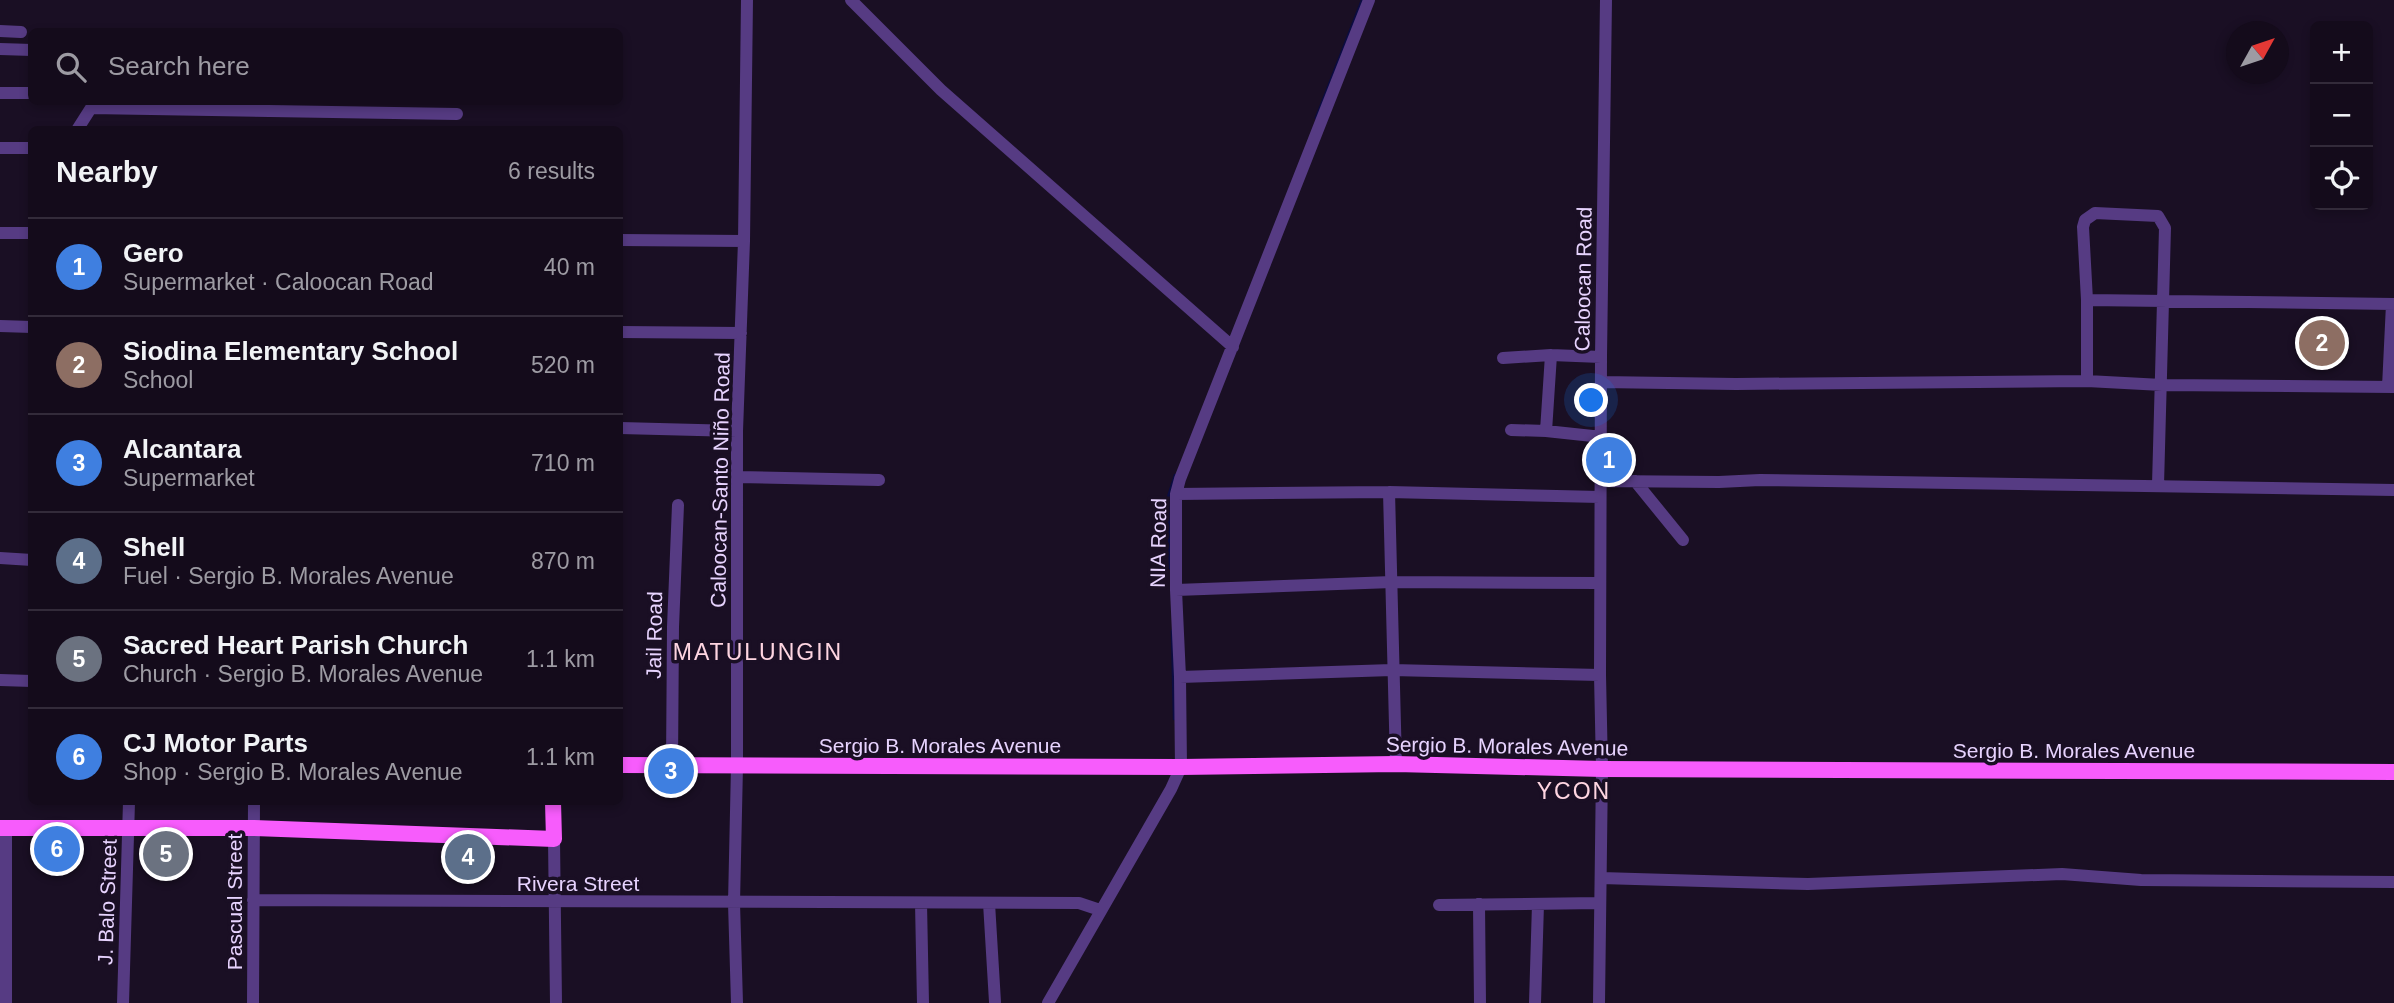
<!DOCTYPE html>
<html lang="en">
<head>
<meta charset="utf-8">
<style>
  :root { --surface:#140b1b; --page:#1d1424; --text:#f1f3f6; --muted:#9d9ba3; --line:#332b3a; --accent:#048df9 }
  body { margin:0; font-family:Arial,sans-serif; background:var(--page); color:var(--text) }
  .controls { position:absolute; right:21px; top:21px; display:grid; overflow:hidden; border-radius:10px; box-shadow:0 4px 10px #0003 }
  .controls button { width:63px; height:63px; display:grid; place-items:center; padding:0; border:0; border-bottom:2px solid var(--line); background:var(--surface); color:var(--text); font:35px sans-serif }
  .compass { position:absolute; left:2226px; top:21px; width:63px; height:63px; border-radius:50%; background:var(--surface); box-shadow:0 4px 10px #0003; rotate:50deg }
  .you { position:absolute; left:1592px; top:401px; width:24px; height:24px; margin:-18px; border:5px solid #fff; border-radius:50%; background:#1a73e8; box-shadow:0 0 0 10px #1a73e833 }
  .badge { display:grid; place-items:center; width:46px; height:46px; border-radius:50%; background:var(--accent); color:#fff; font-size:23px; font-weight:700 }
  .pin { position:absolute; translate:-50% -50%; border:4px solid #fff; box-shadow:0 2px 7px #0006 }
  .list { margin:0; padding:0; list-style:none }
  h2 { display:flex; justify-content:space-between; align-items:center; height:91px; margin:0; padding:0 28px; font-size:30px }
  h2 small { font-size:23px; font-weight:400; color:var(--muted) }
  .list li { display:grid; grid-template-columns:46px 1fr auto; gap:21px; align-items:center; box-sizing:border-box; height:98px; padding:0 28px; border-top:2px solid var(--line) }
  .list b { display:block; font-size:26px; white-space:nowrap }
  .list p { margin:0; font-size:23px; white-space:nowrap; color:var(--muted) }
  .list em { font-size:23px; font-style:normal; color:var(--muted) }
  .icon { flex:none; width:38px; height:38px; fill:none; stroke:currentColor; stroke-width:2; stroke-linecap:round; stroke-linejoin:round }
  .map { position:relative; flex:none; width:2394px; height:1003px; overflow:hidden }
  .search { position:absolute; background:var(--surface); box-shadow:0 4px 10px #0003; left:28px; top:28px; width:595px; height:77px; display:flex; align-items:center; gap:18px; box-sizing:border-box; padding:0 24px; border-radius:10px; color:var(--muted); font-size:26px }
  .panel { position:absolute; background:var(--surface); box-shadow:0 4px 10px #0003; left:28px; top:126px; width:595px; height:679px; border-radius:10px }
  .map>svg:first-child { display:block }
</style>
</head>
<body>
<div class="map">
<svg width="2394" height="1003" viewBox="0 0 2394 1003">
  <rect width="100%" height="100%" fill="#1a0f24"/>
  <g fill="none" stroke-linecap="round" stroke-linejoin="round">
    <path stroke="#0b0c42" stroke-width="2.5" d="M1316,118L1362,0
      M1170,568L1168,497L1175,475
      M1172,631L1174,719"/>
    <path stroke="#563b83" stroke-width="12" d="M851,0L941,90L1233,347
      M0,31L21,32
      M0,49L32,50
      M0,93H32
      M77,130L91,108L457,114
      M0,148H32
      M0,233H32
      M620,240L744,241
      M2087,300L2394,304
      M0,326L32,327
      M620,332L741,333
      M1551,355L1546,431L1602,437
      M1503,358L1551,355L1601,357
      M2087,381V300L2083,227L2085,220L2095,213L2158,216L2165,228L2158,485
      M1601,382L1736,384L2087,381L2162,385L2394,387
      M2388,387L2392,304
      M620,428L737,431
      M1511,430L1546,431
      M737,477L879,480
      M1602,481L1719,482L1760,480L2394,490
      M1635,481L1683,540
      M1389,492L1396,764
      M1176,494L1389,492L1600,497
      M0,558L32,560
      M1176,590L1392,582L1600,583
      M1180,677L1392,670L1600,675
      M0,680L32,681
      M672,766L673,627L678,505
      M554,839L556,1003
      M1601,878L1808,884L2062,874L2141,880L2394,882
      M253,900L1079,903L1100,910
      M921,903L923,1003
      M989,903L995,1002
      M1479,904L1480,1003
      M1439,905L1600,903
      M6,1003V828
      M123,1003L129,802
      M253,1003L254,802
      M737,1003L734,903L737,766V431L744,241L747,0
      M1048,1003L1171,789L1181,767L1180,677L1176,590V494L1180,479L1369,0
      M1535,1003L1538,904
      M1599,1003L1602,769L1600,675L1601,357L1606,0"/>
    <path stroke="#f75cfc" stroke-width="16" d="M620,765L1181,767L1396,764L1602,769L2394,772
      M0,828H254L554,839L553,802"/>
  </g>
  <g text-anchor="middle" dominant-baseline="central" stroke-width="7" stroke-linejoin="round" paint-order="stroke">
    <g font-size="21" fill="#e7d3fe" stroke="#1a0f24">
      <text transform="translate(1583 279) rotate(-89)">Caloocan Road</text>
      <text transform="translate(720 480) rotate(-89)">Caloocan-Santo Niño Road</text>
      <text transform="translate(1158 543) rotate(-89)">NIA Road</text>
      <text transform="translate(654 635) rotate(-89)">Jail Road</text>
      <text x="940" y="745">Sergio B. Morales Avenue</text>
      <text transform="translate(1507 746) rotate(1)">Sergio B. Morales Avenue</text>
      <text x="2074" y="750">Sergio B. Morales Avenue</text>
      <text x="578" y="883">Rivera Street</text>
      <text transform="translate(107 902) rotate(-88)">J. Balo Street</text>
      <text transform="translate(234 902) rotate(-90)">Pascual Street</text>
    </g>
    <g font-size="23" letter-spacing="2" fill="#fed5e1" stroke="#1a0f24">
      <text x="758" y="652">MATULUNGIN</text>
      <text x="1574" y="791">YCON</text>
    </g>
  </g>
</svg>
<div class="controls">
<button>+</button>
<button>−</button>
<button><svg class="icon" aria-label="locate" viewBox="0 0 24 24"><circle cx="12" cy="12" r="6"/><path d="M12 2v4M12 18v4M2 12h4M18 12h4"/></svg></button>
</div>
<svg class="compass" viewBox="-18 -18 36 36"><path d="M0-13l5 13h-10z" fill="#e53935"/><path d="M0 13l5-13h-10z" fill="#9d9ba3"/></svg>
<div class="you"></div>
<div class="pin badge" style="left:1609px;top:460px;background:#3f7fe0">1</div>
<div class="pin badge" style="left:2322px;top:343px;background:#8d6e63">2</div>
<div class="pin badge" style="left:671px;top:771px;background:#3f7fe0">3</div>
<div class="pin badge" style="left:468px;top:857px;background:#5c6f8a">4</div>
<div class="pin badge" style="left:166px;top:854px;background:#6b7280">5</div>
<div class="pin badge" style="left:57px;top:849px;background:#3f7fe0">6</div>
<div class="search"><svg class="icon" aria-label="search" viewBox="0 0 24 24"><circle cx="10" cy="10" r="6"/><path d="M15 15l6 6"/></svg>Search here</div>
<section class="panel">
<h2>Nearby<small>6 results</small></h2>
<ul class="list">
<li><span class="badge" style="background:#3f7fe0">1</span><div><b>Gero</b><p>Supermarket · Caloocan Road</p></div><em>40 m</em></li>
<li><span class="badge" style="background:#8d6e63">2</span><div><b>Siodina Elementary School</b><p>School</p></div><em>520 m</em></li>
<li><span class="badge" style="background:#3f7fe0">3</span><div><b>Alcantara</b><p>Supermarket</p></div><em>710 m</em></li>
<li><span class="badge" style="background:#5c6f8a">4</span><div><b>Shell</b><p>Fuel · Sergio B. Morales Avenue</p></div><em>870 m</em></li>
<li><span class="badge" style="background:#6b7280">5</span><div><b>Sacred Heart Parish Church</b><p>Church · Sergio B. Morales Avenue</p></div><em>1.1 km</em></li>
<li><span class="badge" style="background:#3f7fe0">6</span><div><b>CJ Motor Parts</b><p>Shop · Sergio B. Morales Avenue</p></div><em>1.1 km</em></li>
</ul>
</section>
</div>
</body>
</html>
